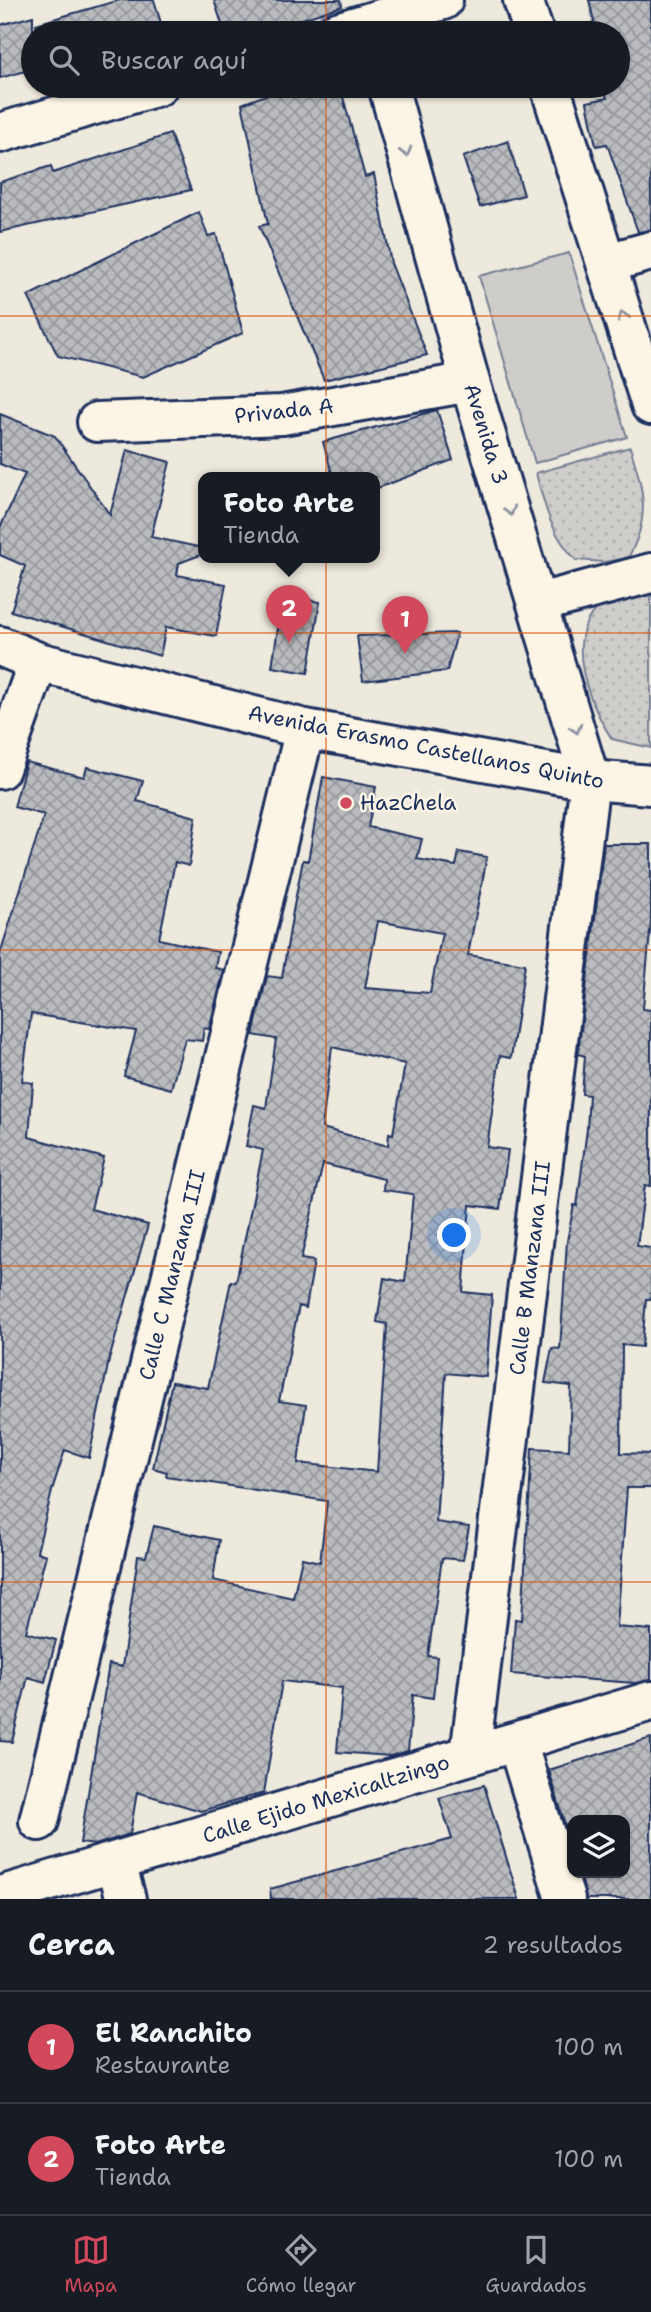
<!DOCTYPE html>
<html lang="es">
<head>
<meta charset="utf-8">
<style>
  :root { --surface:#171b24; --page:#20242c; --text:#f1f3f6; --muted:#9ea1a6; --line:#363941; --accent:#d1495b }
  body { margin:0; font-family:"Shantell Sans",sans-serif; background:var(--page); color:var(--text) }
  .controls { position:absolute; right:21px; bottom:21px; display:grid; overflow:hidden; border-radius:14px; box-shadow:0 2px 5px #0004 }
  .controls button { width:63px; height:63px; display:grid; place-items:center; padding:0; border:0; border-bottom:2px solid var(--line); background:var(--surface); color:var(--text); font:35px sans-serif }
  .you { position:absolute; left:455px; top:1236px; width:24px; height:24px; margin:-18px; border:5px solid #fff; border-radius:50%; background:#1a73e8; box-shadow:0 0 0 10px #1a73e833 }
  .badge { display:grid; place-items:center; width:46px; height:46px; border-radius:50%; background:var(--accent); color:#fff; font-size:23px; font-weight:700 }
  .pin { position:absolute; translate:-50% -58px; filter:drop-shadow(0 2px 4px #0008) }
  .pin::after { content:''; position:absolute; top:37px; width:24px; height:21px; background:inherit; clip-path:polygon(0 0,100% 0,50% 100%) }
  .popup { position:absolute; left:198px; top:472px; width:182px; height:91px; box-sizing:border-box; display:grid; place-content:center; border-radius:14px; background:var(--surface); filter:drop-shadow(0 2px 5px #0005); font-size:23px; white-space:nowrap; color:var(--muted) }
  .popup b { font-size:26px; color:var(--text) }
  .popup::after { content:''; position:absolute; left:50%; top:100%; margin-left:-14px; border:14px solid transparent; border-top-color:var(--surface) }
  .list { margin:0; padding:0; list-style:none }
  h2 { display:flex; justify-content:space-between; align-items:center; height:91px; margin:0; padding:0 28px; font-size:30px }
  h2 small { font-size:23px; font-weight:400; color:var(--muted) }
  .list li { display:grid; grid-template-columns:46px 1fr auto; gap:21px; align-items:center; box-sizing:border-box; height:112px; padding:0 28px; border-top:2px solid var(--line) }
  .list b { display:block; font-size:26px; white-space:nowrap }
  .list p { margin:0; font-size:23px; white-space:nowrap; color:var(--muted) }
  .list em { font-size:23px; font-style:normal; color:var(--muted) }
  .icon { flex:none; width:38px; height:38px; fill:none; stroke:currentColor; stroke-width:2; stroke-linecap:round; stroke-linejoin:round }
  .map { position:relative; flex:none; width:651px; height:1899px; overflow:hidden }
  .search { position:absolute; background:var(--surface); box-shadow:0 2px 5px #0004; left:21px; right:21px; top:21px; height:77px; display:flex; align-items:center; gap:18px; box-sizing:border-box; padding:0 24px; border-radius:38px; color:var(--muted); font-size:26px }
  .sheet { height:315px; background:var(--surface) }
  nav { display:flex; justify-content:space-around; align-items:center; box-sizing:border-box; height:98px; border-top:2px solid var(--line); background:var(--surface); font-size:19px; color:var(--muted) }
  nav a { display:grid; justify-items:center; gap:4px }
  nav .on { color:var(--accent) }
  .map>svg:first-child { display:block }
</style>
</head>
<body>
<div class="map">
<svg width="651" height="1899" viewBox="0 0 651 1899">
  <defs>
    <pattern id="grass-dots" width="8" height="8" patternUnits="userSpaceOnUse" patternTransform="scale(1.75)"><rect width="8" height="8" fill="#cfcdca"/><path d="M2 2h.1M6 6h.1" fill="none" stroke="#b1b0b0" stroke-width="1.8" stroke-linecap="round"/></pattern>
    <pattern id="building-cross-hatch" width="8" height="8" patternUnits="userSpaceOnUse" patternTransform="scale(1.75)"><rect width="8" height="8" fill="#babbbe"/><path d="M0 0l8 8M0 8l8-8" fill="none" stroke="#96989e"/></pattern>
  </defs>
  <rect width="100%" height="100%" fill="#eee9dd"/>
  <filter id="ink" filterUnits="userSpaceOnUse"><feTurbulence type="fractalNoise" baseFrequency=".0143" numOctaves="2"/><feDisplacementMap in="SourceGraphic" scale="14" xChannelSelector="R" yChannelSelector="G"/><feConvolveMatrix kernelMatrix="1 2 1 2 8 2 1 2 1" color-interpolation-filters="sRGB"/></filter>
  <g filter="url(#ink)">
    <path fill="url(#grass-dots)" stroke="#757e94" stroke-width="2" d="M630,447C644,492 651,517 628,558L604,562L576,560C551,534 545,507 536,473Z
      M651,584V748L612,739C589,703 561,638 601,604C612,594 636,590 651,584Z"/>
    <path fill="#cfcdca" stroke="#757e94" stroke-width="2" d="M569,253L627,437L535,463L479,276Z"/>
    <path fill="url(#building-cross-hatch)" stroke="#1b2f5e" stroke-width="2" fill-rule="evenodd" d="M120,0H154L164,33H37L36,24Z
      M214,0H341L342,6L260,33H225Z
      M589,0H651V230L638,232L607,144L596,146L587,102L607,98L603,86H618V33H583L581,27L594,22Z
      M33,16V69L0,78V25Z
      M289,86H340L365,177L374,174L391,263L427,355L324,380L259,226L268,224L242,104Z
      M170,134L191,190L0,232V182L51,166L53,173Z
      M508,141L524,195L480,207L463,157Z
      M199,212L208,236L216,234L243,333L143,377L58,356L28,296Z
      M437,410L453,460L375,489V477H333L323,442Z
      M0,414L55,436L110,515L127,450L170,462L151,537L203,548V554L179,563L177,575L226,584L216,636L166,627L160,656L11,611L25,566L0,555V528L25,474L0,464Z
      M283,595L320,602L308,673L272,667Z
      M457,633L447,671L363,681L357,636Z
      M26,762L84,777L87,767L143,781L137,801L196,817L189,866L175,862L159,939L218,952L215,968L224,970L209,1029L204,1028L202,1041L185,1039L171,1089L124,1076L136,1031L31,1014L22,1081L33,1083L29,1137L104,1158L91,1209L148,1225L109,1360L89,1458L65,1450L53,1487L37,1552L46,1555L26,1632L56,1640L45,1682L28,1677L12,1742L0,1741V954L44,815L14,807Z
      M323,777L376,787L368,827L422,839L417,859L456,866L459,852L487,857L468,955L525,964L511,1058L500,1056L487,1147L508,1150L500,1209L470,1205L463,1292L492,1295L486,1377L446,1373L436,1522L469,1527L463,1560L442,1558L428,1656L437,1657L433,1698L413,1695L408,1751L390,1756L337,1752L342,1688L282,1681L264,1793L201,1811L137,1792L130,1834L95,1845L80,1843L109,1664L122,1667L138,1556L146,1557L154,1526L219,1540L213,1580L293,1598L302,1558L320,1562L327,1501L166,1476L167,1472L153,1468L172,1382L208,1388L231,1281L236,1282L263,1150L246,1146L254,1105L266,1108L276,1039L253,1035L267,976L282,978L293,911L303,860L308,861ZM378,921L442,933L430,993L365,988ZM332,1047L405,1064L393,1134L389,1133L388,1146L322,1128ZM323,1164L384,1179L383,1190L413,1194L405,1282L384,1278L377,1322L387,1324L377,1472L298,1463L306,1405L279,1401L299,1306L306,1308L314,1261L301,1259Z
      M604,844H651V921L643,1009L651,1010V1186L645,1185L637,1246L651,1248V1299H646L642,1347L622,1345L621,1453L651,1454V1488H627L617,1627L651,1630V1680L635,1683L511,1674L515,1619L522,1620L532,1448L569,1450L571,1386L545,1383L552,1348L560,1349L567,1241L574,1205L577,1206L587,1129L589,1095L582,1094L585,1056L578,1054Z
      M651,1738V1899H586L580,1873H625V1820H572V1848L549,1770Z
      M484,1785L519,1899H271L270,1889L452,1839L439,1798Z"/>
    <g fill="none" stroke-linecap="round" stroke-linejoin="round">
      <g stroke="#1b2f5e" stroke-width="44">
        <path id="street" d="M523,0L534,33
          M334,33L443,0
          M388,86L470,382L590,780L470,1755
          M550,86L651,405
          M0,133L158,86
          M607,263L651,251
          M97,422L282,415L470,382
          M539,603L651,573
          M0,769L38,662
          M517,1742L565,1899
          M39,1821L305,729
          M116,1863L126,1899
          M0,1896L651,1701"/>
      </g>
      <g stroke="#1b2f5e" stroke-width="44">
        <path id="secondary" d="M0,646L38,662L305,729L590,780L651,785"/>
      </g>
      <use href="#street" stroke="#fcf5e5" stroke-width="38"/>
      <use href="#secondary" stroke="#fcf5e5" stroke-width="38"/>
    </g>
    <defs><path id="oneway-chevron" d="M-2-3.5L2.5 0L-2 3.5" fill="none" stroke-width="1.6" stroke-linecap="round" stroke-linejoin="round" transform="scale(1.75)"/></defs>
    <g stroke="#8c92a2">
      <use href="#oneway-chevron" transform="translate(406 152) rotate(74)"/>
      <use href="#oneway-chevron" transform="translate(623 316) rotate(-107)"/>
      <use href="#oneway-chevron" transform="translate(510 511) rotate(73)"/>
      <use href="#oneway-chevron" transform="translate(576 729) rotate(74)"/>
    </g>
  </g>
  <path fill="none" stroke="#de5710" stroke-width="2" stroke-opacity="0.55" d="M326,0V33M326,86V1899M0,316H651M0,633H651M0,950H651M0,1266H651M0,1582H651"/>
  <circle fill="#d1495b" stroke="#fcf5e5" stroke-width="2.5" cx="346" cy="803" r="7"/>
  <g text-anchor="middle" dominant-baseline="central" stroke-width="5" stroke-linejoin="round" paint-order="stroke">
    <g font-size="21" fill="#1b2f5e" stroke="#fcf5e5">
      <text transform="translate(284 411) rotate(-6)">Privada A</text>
      <text transform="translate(486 434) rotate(73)">Avenida 3</text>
      <text transform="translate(426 747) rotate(11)">Avenida Erasmo Castellanos Quinto</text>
      <text transform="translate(530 1268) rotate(-83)">Calle B Manzana III</text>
      <text transform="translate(172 1275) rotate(-76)">Calle C Manzana III</text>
      <text transform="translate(326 1799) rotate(-17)">Calle Ejido Mexicaltzingo</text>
    </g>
    <g font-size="21" fill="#1b2f5e" stroke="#fcf5e5" text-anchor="start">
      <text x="360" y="803">HazChela</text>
    </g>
  </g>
</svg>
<div class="controls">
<button><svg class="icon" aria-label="layers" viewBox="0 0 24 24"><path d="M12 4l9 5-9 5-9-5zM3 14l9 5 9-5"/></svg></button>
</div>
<div class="you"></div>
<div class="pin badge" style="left:405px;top:654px">1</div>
<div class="pin badge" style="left:289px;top:643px">2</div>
<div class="popup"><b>Foto Arte</b>Tienda</div>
<div class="search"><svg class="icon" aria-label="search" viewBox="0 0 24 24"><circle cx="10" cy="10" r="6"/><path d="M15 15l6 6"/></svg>Buscar aquí</div>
</div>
<section class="sheet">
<h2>Cerca<small>2 resultados</small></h2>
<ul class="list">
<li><span class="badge">1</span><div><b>El Ranchito</b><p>Restaurante</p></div><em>100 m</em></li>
<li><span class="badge">2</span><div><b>Foto Arte</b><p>Tienda</p></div><em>100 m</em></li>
</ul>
</section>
<nav>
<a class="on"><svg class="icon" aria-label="map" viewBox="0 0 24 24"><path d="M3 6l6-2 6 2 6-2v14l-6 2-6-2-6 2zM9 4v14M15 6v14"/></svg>Mapa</a>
<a><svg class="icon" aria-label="directions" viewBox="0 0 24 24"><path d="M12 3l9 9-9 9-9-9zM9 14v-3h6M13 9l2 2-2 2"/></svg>Cómo llegar</a>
<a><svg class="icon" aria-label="saved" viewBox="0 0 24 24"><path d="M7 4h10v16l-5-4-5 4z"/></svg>Guardados</a>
</nav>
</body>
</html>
